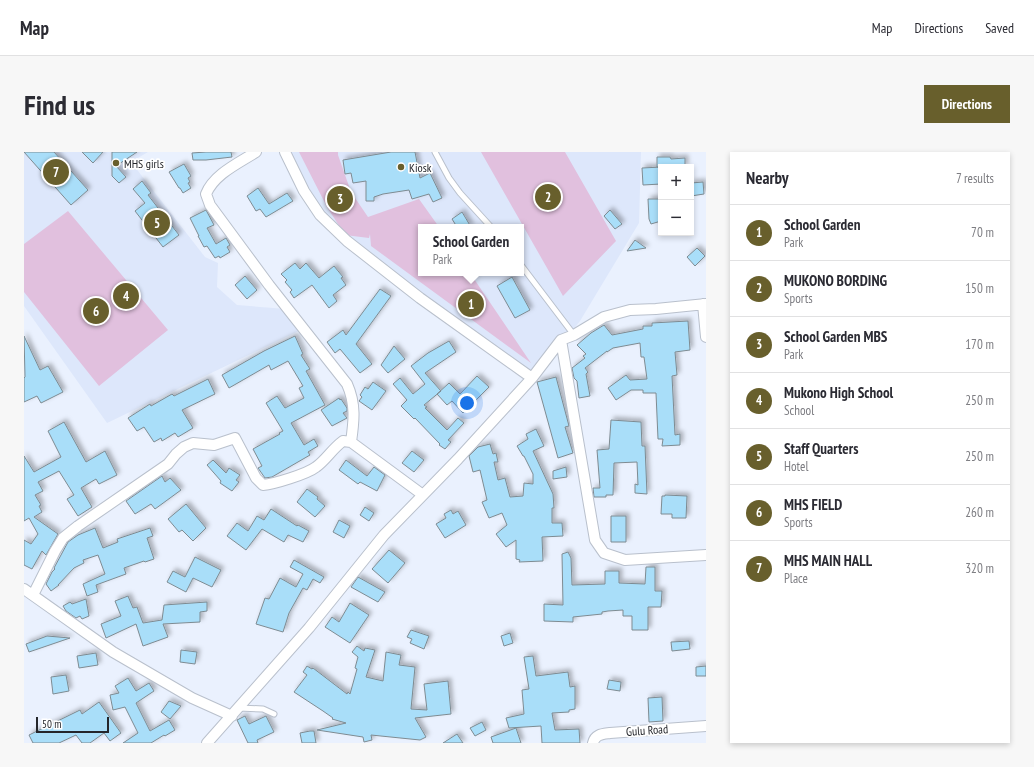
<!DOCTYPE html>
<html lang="en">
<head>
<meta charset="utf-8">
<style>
  body { margin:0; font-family:"PT Sans Narrow",sans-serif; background:#f7f7f7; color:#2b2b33 }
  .controls { position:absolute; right:12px; top:12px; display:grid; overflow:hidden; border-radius:0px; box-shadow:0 2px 6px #0003 }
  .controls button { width:36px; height:36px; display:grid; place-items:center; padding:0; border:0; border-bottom:1px solid #e1e1e2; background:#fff; color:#2b2b33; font:20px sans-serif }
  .scale { position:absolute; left:12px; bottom:10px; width:73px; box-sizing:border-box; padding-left:4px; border:2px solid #24262b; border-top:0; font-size:11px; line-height:14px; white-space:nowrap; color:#24262b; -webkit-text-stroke:3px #fff; paint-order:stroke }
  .you { position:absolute; left:443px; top:251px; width:14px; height:14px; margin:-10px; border:3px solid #fff; border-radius:50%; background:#1a73e8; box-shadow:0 0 0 6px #1a73e833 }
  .badge { display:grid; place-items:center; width:26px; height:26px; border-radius:50%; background:#685f2c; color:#fff; font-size:13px; font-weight:700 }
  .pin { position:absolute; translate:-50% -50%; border:2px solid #fff; box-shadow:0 1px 4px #0006 }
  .popup { position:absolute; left:394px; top:72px; width:106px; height:52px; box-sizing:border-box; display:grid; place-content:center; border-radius:0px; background:#fff; filter:drop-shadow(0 1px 3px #0005); font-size:13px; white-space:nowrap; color:#7c7c81 }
  .popup b { font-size:15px; color:#2b2b33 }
  .popup::after { content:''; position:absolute; left:50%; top:100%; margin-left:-8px; border:8px solid transparent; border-top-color:#fff }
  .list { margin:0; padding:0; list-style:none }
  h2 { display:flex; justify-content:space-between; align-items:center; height:52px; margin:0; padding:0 16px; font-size:17px }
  h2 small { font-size:13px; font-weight:400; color:#7c7c81 }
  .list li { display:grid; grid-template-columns:26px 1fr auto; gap:12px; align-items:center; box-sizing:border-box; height:56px; padding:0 16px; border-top:1px solid #e1e1e2 }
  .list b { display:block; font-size:15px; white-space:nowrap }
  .list p { margin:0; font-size:13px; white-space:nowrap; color:#7c7c81 }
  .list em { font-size:13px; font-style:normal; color:#7c7c81 }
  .map { position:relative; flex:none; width:682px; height:591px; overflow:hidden; border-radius:0px }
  header { display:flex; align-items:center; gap:24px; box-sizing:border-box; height:56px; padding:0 20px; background:#fff; border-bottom:1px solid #e1e1e2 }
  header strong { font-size:19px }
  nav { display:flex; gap:22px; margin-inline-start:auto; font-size:14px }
  .intro { display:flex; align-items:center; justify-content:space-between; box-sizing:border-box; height:96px; padding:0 24px }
  h1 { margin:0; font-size:28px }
  .button { padding:10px 18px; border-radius:0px; background:#685f2c; color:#fff; font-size:14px; font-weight:700 }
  main { display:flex; gap:24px; padding:0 24px }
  aside { flex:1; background:#fff; border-radius:0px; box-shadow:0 2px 6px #0003 }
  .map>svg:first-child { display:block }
</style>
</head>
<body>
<header>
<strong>Map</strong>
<nav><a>Map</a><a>Directions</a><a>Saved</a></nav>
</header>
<div class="intro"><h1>Find us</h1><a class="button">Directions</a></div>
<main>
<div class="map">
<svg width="682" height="591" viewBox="0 0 682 591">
  <defs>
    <filter id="shadow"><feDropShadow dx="3" dy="-3" stdDeviation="2" flood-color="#0004"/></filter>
  </defs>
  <rect width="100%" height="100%" fill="#eaf1fe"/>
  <path fill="#dde7fb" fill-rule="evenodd" d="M0,0H124L107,10L181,105L194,111L193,135L213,153L262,157L281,176L83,271L0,154Z
    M259,0H617L615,71L556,169L510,227L296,62ZM397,75H497V121H397Z"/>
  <path fill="#e1c0de" d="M275,0H314V3L327,40L344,65L395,47L415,75H397V121H446L507,211L347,94L346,82L345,86L321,83L303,55Z
    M457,0H541L592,89L539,144Z
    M44,59L144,178L75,234L0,140V92Z"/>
  <path fill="#a9def9" stroke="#7e8b92" filter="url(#shadow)" d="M0,0H30L64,38L47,53Z
    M58,0H79L69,11Z
    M88,0H113L92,14L102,25L95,31L88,24Z
    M182,0H207L208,5L182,8H169L168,1Z
    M367,0H391L396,26L406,21L418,46L409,50L405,42L388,47L385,38L359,42L350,45V49H342V29L329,31L327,21L321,22L319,8Z
    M633,5H646L647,7L661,6V15H633Z
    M160,12L167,24L164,26L166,30L164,31L167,36L159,41L156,36H155L145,20Z
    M637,15V32L619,33L618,16Z
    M118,29L127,41L124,43L155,83L139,95L111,59L121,51L109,37Z
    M679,30L680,42L667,44V31Z
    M234,36L245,52L263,41L269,49L242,65L236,57L232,59L223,44Z
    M624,47H637V69L627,72L625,67Z
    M182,58L190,73L183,76L192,92L202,86L206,93L203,95L206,100L196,106L195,104L191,106L183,94L180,95L174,84H175L166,66Z
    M586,58L598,72L591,77L580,64Z
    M438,60L447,75H433L428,67Z
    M611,88L622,96L603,99Z
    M673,96L681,104L671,114L663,105Z
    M271,111L276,117L282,111L295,126L310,114L319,125L317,126L322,133L309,143L313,149L305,156L288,133L270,146L266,140L268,138L261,130L263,128L257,122Z
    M221,124L233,138L223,147L211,133Z
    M488,125L506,158L491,166L473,134Z
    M356,137L367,144L332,192L348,212L336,221L316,197L311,201L303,190L319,178L322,183Z
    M664,169L666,198L651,200L653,223L648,224L651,283L656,282V293L638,294L639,287H634L632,241H619V238H607L592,248L584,236L602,223L606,228L623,227L620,205H617L616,191L589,196L583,200V199L561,216L564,220L562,222L566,244L555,246L553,229L550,226L548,216L561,206L559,204L562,202L553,193L567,181L580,173L588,183L619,177V174H628V171Z
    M0,184L16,218L24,214L39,240L17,251L13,244L0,250V226L1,225Z
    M271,184L279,202L277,203L286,217L282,219L301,253L267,271L280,293L290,287L294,294L284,300L286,303L248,325L241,326L234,316L238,314L229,297L256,282L255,281L259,279L242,251L253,244L261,256L280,246L275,236L279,234L264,209L247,218L245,213L205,236L198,223L240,199Z
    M425,189L432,200L401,221L417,239L400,253L403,255L401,256L423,278L434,266L440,271L424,288L427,290L421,297L415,293L416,292L391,266L390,267L377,254L383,248L369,232L376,226L389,242L401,232L387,214L404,201Z
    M370,194L381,207L364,221L357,213Z
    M453,224L465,235L439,261L428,249L423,253L413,242L425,231L436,242Z
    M532,225L545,274L541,275L549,301L534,306L513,230Z
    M184,227L191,242L158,258L169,276L154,285L151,281L138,289L137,286L130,290L120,275L113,279L104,266L126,252L127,254L148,242L150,244Z
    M349,230L362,239L348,258L335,249L338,245L336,243L341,235L344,237Z
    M315,246L316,248L317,247L323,256V259L319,261L323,266L308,274L297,258Z
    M587,268L617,270L618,294H621L623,342L611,341V332L614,333L613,310L590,311L589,343H582V345H570L569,336H576L573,298L585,297Z
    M40,270L62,310L81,299L93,323L75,332L72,327L57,336L68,355L54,364L43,347L50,343L35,319L14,330L19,339L11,343L17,353L15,354L18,360L10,365L34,382L22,403L18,399L8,417L0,413V388L7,392L14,382L5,366L0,369V304L10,320L37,305L24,279Z
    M512,277L520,294L509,299L529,342L530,356H528V371H538L539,384L518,385L519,409L495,410L496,408L492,407V388L482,395L472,382L483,373L478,361L465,366L458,350L463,348L456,318L449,320L445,304L454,295L466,292L469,302L472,301L474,310H470L474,328L481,326L486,345L499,344L500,331L509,332V322L500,304H499L493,294L504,287L502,282Z
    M388,299L400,308L390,320L378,311Z
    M189,308L202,321L205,316L216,323L212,328L215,330L208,339L196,331L197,329L183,313Z
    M322,308L343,324L350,315L361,323L353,339L336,330L334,332L315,318Z
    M542,315L543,325L529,327V319Z
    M138,324L141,330L146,326L157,338L131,357L127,352L111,362L102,349Z
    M283,337L294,345L293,347L301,354L291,365L273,350Z
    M641,343L663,344L662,366H648V362H637L638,344H641Z
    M162,352L182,376L169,389L158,378L155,380L144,367Z
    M341,355L350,361L345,369L336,363Z
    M247,357L273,374L274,373L285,379L279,390L264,383L260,390L238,377L222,398L203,384L213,371L224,379L233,364L240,368Z
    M427,358L429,362L434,359L442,373L421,386L412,372L422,366L420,362Z
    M587,364H602V390H587Z
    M315,368L326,374L320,386L309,380Z
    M71,376L79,396L94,390L93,387L126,376L129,384L123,386L130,407L121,410L120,409L100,416L102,422L72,433L74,440L63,444L59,432L81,422L74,403L59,408L60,411L50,416L34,433H35L27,439L22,432L28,420L31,417L30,416L44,390L54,383Z
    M365,398L381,411L364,431L348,417Z
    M544,400L547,406L548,433L581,432V419H595V431L621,432L622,415H631V439H638L637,455H624V478H608V464H599V458L584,459L578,460V462L549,465V470L520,469V452L539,453L538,402Z
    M171,405L197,418L188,435L169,426L162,440L143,430L149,419L161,425Z
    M270,408L300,425L296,431L289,427L283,438L279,436L265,461L259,480L232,472L241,446L245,447L256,426L272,435L279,422L266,415Z
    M334,425L361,440L354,450L327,435Z
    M104,444L109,456L113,455L119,471L138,468L140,453L183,450V459L176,460V470L139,472L144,485L119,494L112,472L82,486L77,472L97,464L91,449Z
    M62,447L65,464L58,467L56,464L52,466L42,459L39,454L46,450L48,452Z
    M326,451L345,463L326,491L301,475L308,465L315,470Z
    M387,478L405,484L400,497L386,491L388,487L383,485Z
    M486,481L489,491L480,494L477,484Z
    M23,484L46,486L5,500L2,492Z
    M665,489L666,497L648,499L647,490Z
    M333,494L340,499L341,496L351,498L342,525L359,529L362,500L377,503L375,513L391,515L387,557L403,558L400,532L424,529L427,562L391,566L402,585L396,588L347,583L348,588L340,590L339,585L293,578L322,571L308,567L309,566L299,559L270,540L283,523L279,520L283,514L288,517L289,516L323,542L324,540L326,542L333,517L331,516L334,505L328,500Z
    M157,498L173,500L171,512L156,510Z
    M72,501L74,513L55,516L53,504Z
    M509,504L512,524L544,520L546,535L551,534V557L545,558V560L528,561L531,578L555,577L556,591H518L517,574L485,576L482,566L500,562L498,538L505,537L500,505Z
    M682,514V524H672V515Z
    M42,523L45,539L29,542L27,525Z
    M104,526L112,539L125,531L130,539L112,551L126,579L145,568L151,578L141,584L140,583L127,591H99L114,581L101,555L89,558L86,543L95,541L91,534Z
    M585,528L597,530L596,539L583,537Z
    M638,545L639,569L625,570L624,546Z
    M145,549L157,554L146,567L137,560Z
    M75,550L97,581L86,589L80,581L66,591H58L52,583L35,591H9L5,583L56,558L58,562Z
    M221,564L225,572L242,564L250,580L233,588L234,591H224L213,568Z
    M458,570L462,578L451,584L446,576Z
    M492,576L497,591H469L467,585Z
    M286,579H290L292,591H278L276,581Z
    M433,582L439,591H419Z"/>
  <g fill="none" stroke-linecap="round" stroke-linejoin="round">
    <g stroke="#b9c0cc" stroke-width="7">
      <path id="lane" d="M411,0L425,26L436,41L467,75
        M497,113L550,183
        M215,556L239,557L250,562"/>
    </g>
    <g stroke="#b9c0cc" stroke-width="12">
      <path id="street" d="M232,0C215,11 190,22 182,42L186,53L245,133L323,232C332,252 330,269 327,290
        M261,0L280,39L296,63L323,89L396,146L508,226
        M679,152L682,185
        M537,188L571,388L580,401L601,408L682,403
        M0,437L89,500L168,546L208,564
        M9,443L31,399L39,386L54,374L144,312L152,302L160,295L169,291L190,293L211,286L232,326L239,333C250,332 283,322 292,315C302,308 308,297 319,289L327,290L399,343
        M183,591L285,476L360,383L434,307L508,226L537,188L550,183L580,165L606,158L632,157L682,152
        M569,591C571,582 579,582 586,581L682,574"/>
    </g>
    <use href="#lane" stroke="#fff" stroke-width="5"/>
    <use href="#street" stroke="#fff" stroke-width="10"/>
  </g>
  <g fill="#685f2c" stroke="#fff" stroke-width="1.5">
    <circle cx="92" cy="11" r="4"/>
    <circle cx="377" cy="15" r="4"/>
  </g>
  <g text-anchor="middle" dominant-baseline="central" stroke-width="3.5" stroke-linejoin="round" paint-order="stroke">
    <g font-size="12" fill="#24262b" stroke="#fff" text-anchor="start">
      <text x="100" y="11">MHS girls</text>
      <text x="385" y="15">Kiosk</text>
    </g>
    <g font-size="12" fill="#24262b" stroke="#fff">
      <text transform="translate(623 578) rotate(-4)">Gulu Road</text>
    </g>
  </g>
</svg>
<div class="controls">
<button>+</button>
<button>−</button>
</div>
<div class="scale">50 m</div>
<div class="you"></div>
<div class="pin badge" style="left:447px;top:152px">1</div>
<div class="popup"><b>School Garden</b>Park</div>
<div class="pin badge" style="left:524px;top:45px">2</div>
<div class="pin badge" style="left:316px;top:47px">3</div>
<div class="pin badge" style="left:102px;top:144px">4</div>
<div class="pin badge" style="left:133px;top:71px">5</div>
<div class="pin badge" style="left:72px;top:159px">6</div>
<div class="pin badge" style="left:32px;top:20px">7</div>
</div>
<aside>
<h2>Nearby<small>7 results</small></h2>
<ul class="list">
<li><span class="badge">1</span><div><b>School Garden</b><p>Park</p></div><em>70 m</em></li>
<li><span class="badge">2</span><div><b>MUKONO BORDING</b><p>Sports</p></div><em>150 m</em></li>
<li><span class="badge">3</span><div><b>School Garden MBS</b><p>Park</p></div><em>170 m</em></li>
<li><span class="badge">4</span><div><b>Mukono High School</b><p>School</p></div><em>250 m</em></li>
<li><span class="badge">5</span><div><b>Staff Quarters</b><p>Hotel</p></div><em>250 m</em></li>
<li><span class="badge">6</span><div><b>MHS FIELD</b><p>Sports</p></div><em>260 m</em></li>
<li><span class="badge">7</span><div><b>MHS MAIN HALL</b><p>Place</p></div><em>320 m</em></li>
</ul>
</aside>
</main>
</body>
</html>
